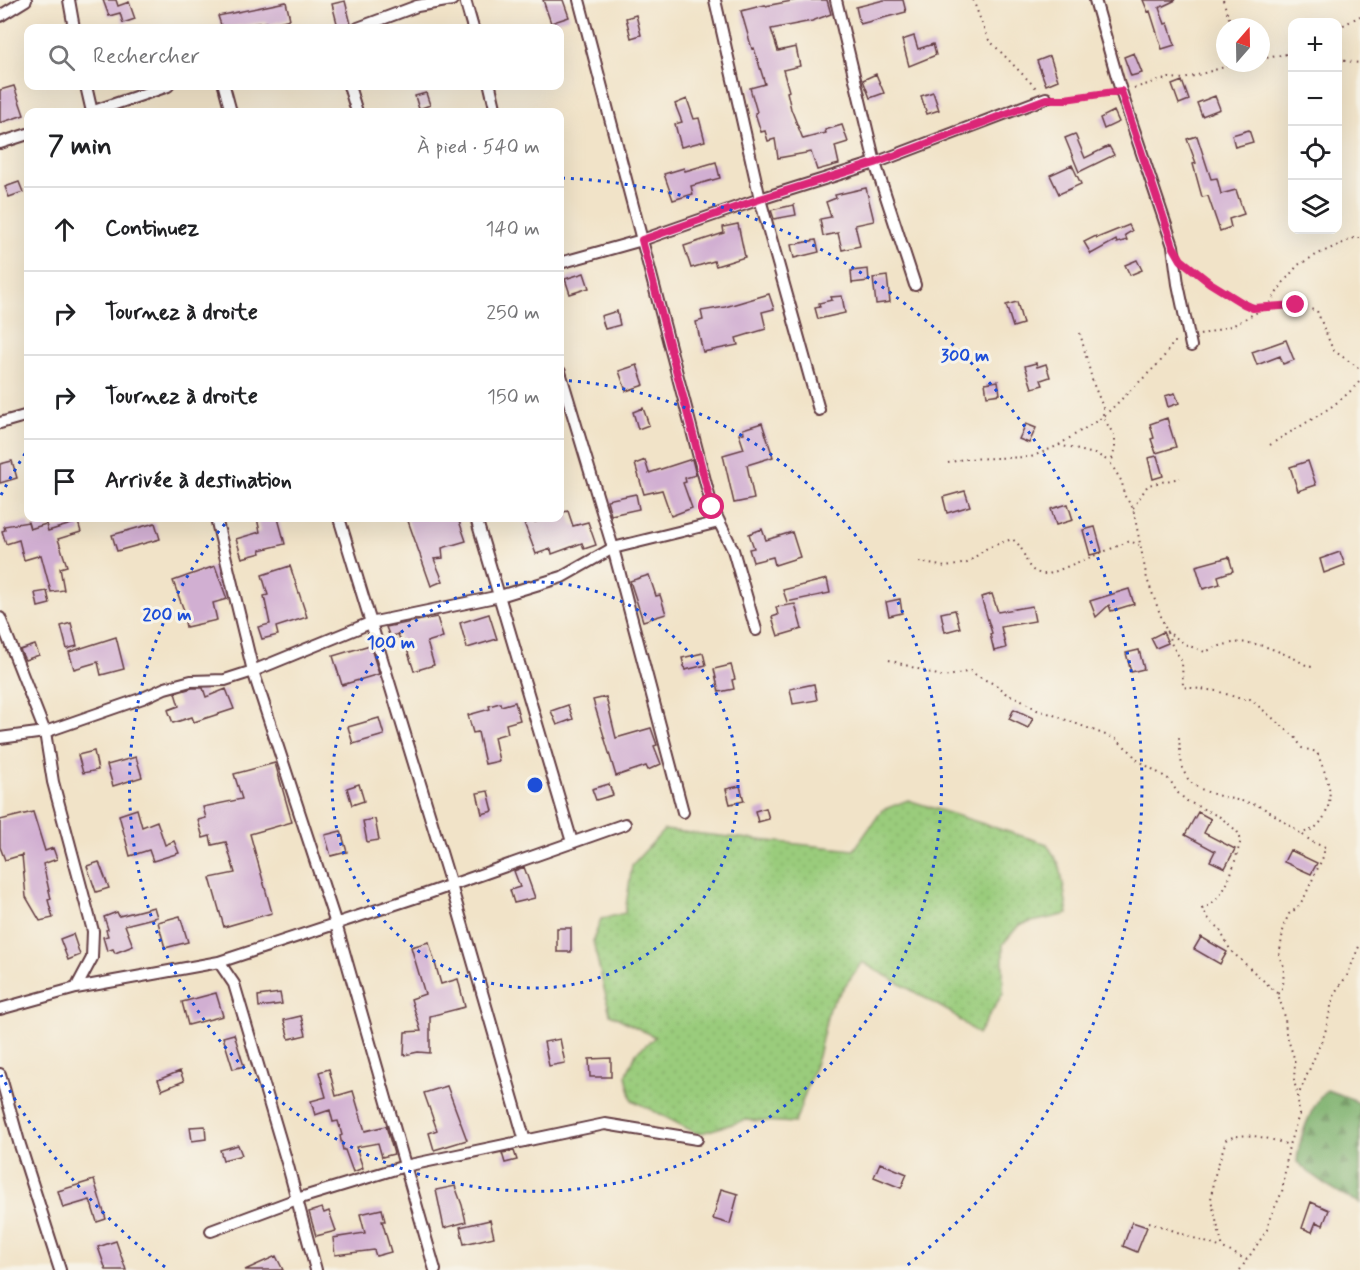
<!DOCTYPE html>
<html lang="fr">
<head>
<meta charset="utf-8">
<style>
  body { margin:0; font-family:Mynerve,sans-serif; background:#f2f2f2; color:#202124 }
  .controls { position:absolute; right:18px; top:18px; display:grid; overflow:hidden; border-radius:12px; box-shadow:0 6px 24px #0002 }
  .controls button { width:54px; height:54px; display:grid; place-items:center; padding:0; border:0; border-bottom:2px solid #e0e0e0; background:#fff; color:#202124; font:30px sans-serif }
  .compass { position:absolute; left:1216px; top:18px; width:54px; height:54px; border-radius:50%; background:#fff; box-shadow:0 6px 24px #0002; rotate:20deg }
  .stop { position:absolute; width:18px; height:18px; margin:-14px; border:4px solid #db2777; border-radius:50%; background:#fff }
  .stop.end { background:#db2777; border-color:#fff; box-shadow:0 2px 6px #0008 }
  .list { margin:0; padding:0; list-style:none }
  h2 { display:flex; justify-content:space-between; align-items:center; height:78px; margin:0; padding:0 24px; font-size:26px }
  h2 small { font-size:20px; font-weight:400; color:#757577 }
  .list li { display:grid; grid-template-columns:39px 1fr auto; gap:18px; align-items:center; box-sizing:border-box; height:84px; padding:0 24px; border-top:2px solid #e0e0e0 }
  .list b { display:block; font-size:22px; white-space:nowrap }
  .list em { font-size:20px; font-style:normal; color:#757577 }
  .icon { flex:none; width:33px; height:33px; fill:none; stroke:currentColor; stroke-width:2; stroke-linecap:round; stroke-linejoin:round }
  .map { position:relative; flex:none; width:1360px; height:1270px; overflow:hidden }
  .search { position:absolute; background:#fff; box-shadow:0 6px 24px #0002; left:24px; top:24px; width:540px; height:66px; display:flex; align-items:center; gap:15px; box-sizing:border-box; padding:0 21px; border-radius:12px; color:#757577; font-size:22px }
  .panel { position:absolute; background:#fff; box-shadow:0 6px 24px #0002; left:24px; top:108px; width:540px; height:414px; border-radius:12px }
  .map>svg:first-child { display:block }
</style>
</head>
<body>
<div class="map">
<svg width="1360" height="1270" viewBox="0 0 1360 1270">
  <defs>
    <pattern id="grass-dots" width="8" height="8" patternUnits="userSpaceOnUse" patternTransform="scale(1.5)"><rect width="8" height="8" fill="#9acc7c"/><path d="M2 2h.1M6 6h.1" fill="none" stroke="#86af6b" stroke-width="1.8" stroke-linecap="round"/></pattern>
    <pattern id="forest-firs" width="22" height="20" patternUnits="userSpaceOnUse" patternTransform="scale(1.5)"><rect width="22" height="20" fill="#7bb06c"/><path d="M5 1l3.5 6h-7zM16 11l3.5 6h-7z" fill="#678f59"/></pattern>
  </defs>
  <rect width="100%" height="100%" fill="#f7f3e8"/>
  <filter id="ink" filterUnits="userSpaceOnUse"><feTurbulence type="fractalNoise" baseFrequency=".0167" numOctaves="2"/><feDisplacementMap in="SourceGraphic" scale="12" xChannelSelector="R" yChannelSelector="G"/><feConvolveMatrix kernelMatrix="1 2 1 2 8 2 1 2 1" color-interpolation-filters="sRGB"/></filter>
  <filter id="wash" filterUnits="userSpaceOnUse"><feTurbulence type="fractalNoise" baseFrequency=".008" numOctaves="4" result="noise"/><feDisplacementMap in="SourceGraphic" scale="24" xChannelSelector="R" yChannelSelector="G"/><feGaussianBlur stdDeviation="1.35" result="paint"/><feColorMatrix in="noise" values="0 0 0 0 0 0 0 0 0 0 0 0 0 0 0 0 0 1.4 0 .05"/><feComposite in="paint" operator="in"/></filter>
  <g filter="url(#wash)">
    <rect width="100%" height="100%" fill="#f1e3c8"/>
    <path fill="url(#grass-dots)" stroke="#727654" stroke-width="1.5" d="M908,800L1047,844L1060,866L1068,914L1019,925L1003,944V993L978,1034L948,1011L862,962L829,1008L818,1056L795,1123L746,1120L698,1134L632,1100L626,1076L636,1053L655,1037L610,1014L593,941L601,919L625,913L632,865L664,830L854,850L882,810Z"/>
    <path fill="url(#forest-firs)" stroke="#62684c" stroke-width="1.5" d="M1327,1090L1352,1099L1360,1104V1203C1337,1193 1315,1179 1297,1162C1298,1141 1311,1104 1327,1090Z"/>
    <g id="blocks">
      <path fill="#d1afd2" d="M103,0H116L118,6L129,2L135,19L123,23L120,13L109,16Z
        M543,0H563L569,17L551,23Z
        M797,0H827L831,14L812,21L771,29L778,51L796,47L800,66L783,70L789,91L787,92L791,109L803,139L826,133L825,130L842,125L848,142L835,146L839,164L817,170L811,152L778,158L775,139L768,141L765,131L761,132L755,113L757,112L750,88L765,84L754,48L752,49L741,11L765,5V6Z
        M884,0H903L906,12L860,24L856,7Z
        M1143,0H1176L1159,8L1165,24L1168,23L1175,45L1162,49L1150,11L1148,12Z
        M345,1L351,24L338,27L332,4Z
        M286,2L290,19L267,25L266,22L222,28L218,16Z
        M636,15L641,35L631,38L626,18Z
        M914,36L918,49L933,44L936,55L909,66L902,40Z
        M1134,53L1142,73L1131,76L1124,57Z
        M1050,56L1058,80L1046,85L1037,61Z
        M876,74L884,93L870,98L863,80Z
        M1182,81L1189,100L1179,104L1172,85Z
        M14,86L24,115L0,123V90Z
        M933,92L939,110L927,114L921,96Z
        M426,93L430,105L419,109L415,96Z
        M1215,96L1220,109L1202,116L1197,103Z
        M687,99L694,119L699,118L705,141L681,147L675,124L682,122L675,104Z
        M1114,111L1119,122L1104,129L1100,118Z
        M1249,130L1253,142L1235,147L1232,135Z
        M1075,134L1085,158L1109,146L1114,155L1079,172L1065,138Z
        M1197,136L1211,179L1217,178L1221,194L1236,190L1244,214L1229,219L1231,227L1220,231L1208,196L1202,197L1193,164L1196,163L1187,139Z
        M716,162L720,178L691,186L693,194L673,200L664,174L684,168L685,171Z
        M1072,165L1081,184L1059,194L1050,175Z
        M19,182L23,192L9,197L5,187Z
        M866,188L874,221L855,225L860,246L842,250L838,233L823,236L820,219L831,217L826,202L836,198L835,195Z
        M794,205L796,215L774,219L771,210Z
        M738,224L745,257L716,266L714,261L691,268L684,246L724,233L723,227Z
        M1129,225L1132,231L1125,235L1127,240L1117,243L1116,240L1091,254L1084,242L1096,236L1097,238Z
        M816,240L819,252L794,258L791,245Z
        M1137,260L1142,270L1130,275L1125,265Z
        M868,269L869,281L852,283L851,271Z
        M584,273L589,288L570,294L565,279Z
        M887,276L890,302L876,304L873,278Z
        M769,294L774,309L762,312L766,329L736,338L738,345L703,352L696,322L703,320L701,311L725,307Z
        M842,296L845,313L818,319L815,308L820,307L819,303L832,300L831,297Z
        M1017,302L1023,324L1013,327L1006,305Z
        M617,311L620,325L605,329L601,316Z
        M1286,340L1294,360L1283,364L1280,356L1257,365L1252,352Z
        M1036,363L1037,367L1046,364L1050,377L1041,380L1043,385L1032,388L1025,366Z
        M637,365L644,385L626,391L619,371Z
        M998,381L1000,394L987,396L985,383Z
        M1175,393L1179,403L1168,407L1165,396Z
        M643,408L649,425L638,429L633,412Z
        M1167,418L1176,447L1156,453L1151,439L1154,438L1150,424Z
        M762,423L773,457L747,465L754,499L734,503L723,455L744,449L739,434L744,433L743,429Z
        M1026,424L1036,428L1029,443L1019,439Z
        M1157,456L1163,476L1153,479L1148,458Z
        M692,459L696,475L685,478L686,482L683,483L692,508L671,516L662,490L644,494L635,464L645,460L649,473Z
        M12,461L17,478L0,483V464Z
        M1308,461L1316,485L1298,491L1290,467Z
        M965,491L970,506L947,513L943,497Z
        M636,494L639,509L611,515L607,500Z
        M1068,504L1073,520L1056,525L1051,509Z
        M568,511L573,526L588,522L596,545L584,549L582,543L552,554L551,549L536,554L524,523L534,519L535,522L548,518H560V513Z
        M257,518H278L285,544L260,550L261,553L242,558L236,539L260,532Z
        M407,518H458L466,541L442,548L443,558L434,559L443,581L431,586Z
        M28,522L30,529L46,524L48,531L78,522L81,532L58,539L67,566L60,568L64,590L51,592L41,555L24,560L19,540L6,544L2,531L5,530L4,526Z
        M155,523L160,539L117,551L112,535Z
        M1095,527L1102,552L1090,555L1083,530Z
        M762,529L766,540L792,532L800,557L775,565L773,557L753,562L749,549L754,548L749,534Z
        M1340,552L1345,565L1324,573L1320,559Z
        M1229,557L1233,571L1218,576L1220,584L1203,589L1196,566Z
        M215,566L227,599L213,603L217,620L186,627L184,617L186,616L173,581Z
        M290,566L307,617L276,627L278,635L262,639L258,627L270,624L264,596L268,595L262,575Z
        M649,575L656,596L660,595L666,614L643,621L630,581Z
        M827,579L830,593L787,602L783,590Z
        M1129,589L1134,604L1111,611L1109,605L1096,617L1090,601Z
        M47,591L50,604L38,607L35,593Z
        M992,594L998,612L1032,606L1035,621L1001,627L1006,648L994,651L990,634L992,633L981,597Z
        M900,599L902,613L889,616L886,602Z
        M795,604L802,629L778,636L772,617L778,615L776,607Z
        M955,610L960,628L945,632L941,613Z
        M489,614L497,639L467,648L460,623Z
        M437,617L443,637L427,642L434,665L414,671L405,643L402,645L398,634L390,637L386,627Z
        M71,623L77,646L67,649L61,626Z
        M1163,632L1168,643L1156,648L1151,638Z
        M116,637L124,669L101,675L98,662L74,669L69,652Z
        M35,645L39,655L25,660L20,650Z
        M370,645L379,674L342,685L333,656Z
        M1139,650L1144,669L1131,672L1126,653Z
        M703,653L706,665L685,670L682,658Z
        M731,665L735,679L732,680L734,689L719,692L714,669Z
        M814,684L817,700L793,704L790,689Z
        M192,688H203L206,697L226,689L234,709L194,722L192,717L173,723L168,710L179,706L175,693Z
        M606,697L616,738L651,728L657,745L654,746L661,764L648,770L646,766L616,776L593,700Z
        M515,702L520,720L506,724L508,733L494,737L499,761L485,764L478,732L473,733L468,715L490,709L489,706L500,703L501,706Z
        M568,705L573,719L557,725L551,711Z
        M1014,709L1033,718L1028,728L1009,719Z
        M379,718L384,735L353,744L348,727Z
        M94,751L98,770L83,773L78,755Z
        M136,757L142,777L113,786L107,765Z
        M275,763L292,822L250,834L272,913L224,927L210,878L235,873L226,842L212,845L210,836L203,838L198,820L206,818L203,807L242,799L234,774Z
        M359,784L364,801L352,805L347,788Z
        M609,784L613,795L596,800L592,789Z
        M740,786L744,801L730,804L726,789Z
        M488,791L493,811L482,814L477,793Z
        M766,808L769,819L758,822L755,811Z
        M137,809L142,827L157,821L165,845L174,841L179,853L153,861L149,850L130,856L119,815Z
        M33,812L45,851L53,848L57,859L43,864L51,899L48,900L53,918L40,921L26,897L22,855L5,860L0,847V820Z
        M1198,812L1211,819L1204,833L1235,849L1225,868L1210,861L1215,851L1185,835Z
        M375,819L379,840L367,842L363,821Z
        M341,831L347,852L331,856L325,835Z
        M1290,850L1317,863L1311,874L1284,862Z
        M99,862L109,888L96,892L87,866Z
        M524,867L535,898L514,903L510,890L520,887L514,871Z
        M154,907L157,917L125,925L133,946L115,953L113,949L107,951L103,937L108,936L106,930L108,929L104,917L117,912L119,916Z
        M180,916L188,942L165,948L158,922Z
        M557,928H571V952H557Z
        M73,934L80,955L68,960L60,939Z
        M1201,937L1227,952L1220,964L1194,949Z
        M429,942L441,984L458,979L465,1007L430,1016V1053L418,1052L404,1055L405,1032L421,1031L411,999L425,994L411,947Z
        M216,993L223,1016L188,1025L182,1002Z
        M280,993L282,1004L259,1007L258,996Z
        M301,1016L306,1035L289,1039L284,1020Z
        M234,1034L244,1066L233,1069L223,1037Z
        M560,1039L565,1063L549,1066L544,1042Z
        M611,1058V1077H590L589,1059Z
        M329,1069L336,1096L353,1091L365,1131L386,1126L394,1154L382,1157L378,1143L356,1147L363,1168L353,1172L345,1150H343L340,1136L342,1135L338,1121L333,1122L330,1110L315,1115L311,1101L326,1097L319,1072Z
        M180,1071L184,1081L162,1090L158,1080Z
        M447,1086L467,1140L434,1150L429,1133L437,1130L424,1093Z
        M205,1126L206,1139L192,1141L190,1127Z
        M238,1145L242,1155L223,1160L220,1150Z
        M514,1151L517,1160L505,1163L502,1153Z
        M880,1163L907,1174L901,1188L874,1177Z
        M94,1180L106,1219L97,1222L90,1200L63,1208L58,1191Z
        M455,1186L462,1205L466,1222L444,1228L436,1190Z
        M721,1189L738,1194L730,1224L713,1219Z
        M1311,1202L1329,1210L1323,1225L1316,1222L1312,1232L1302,1228Z
        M322,1208L324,1213L329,1211L336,1231L316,1236L309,1212Z
        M382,1209L385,1221H382L391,1252L376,1256L374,1250L335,1255L333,1238L365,1233L360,1214Z
        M490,1220L494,1237L464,1244L460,1227Z
        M1132,1222L1147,1227L1137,1252L1123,1246Z
        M116,1241L126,1270H106L98,1247Z
        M276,1256L283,1270H245Z"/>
    </g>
  </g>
  <g filter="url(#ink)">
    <use href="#blocks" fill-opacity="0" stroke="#633c43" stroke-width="1.5"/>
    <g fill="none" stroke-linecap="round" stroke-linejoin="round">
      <g stroke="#633c43" stroke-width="14">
        <path id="minor" d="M69,0L74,28
          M465,0L473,28
          M579,0L712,507L733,550L756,630
          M715,0L760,199L819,410
          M836,0L875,163L915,285
          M1095,0L1121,91L1173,246L1178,284L1191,346
          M0,16L26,0
          M358,28L417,6L452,0
          M86,86L92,112
          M224,86L231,112
          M349,86L357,112
          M490,86L496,112
          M91,112L168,86
          M0,143L28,134
          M560,263L642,240L760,199L875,163L1046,98
          M560,372L613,548L683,812
          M0,423L28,415
          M216,518L253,671L336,924L435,1270
          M339,518L451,885L525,1141
          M476,518L572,842
          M0,618L45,732L53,782L93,931L92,958L76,988
          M0,738L45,732L143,698L165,688L191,681L225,680L253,671L370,623L500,596L562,577L613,548L719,522
          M219,962L234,984L288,1166L316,1270
          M0,1009L76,988L219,962L426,894L625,824
          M0,1074L19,1142L60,1270
          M211,1231L297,1199L405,1166L605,1124L697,1139"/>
      </g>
      <path stroke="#633c43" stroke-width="2" stroke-dasharray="1.5 4.5" stroke-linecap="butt" d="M973,0L988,39L1037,89
        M1223,0L1232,27
        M1338,28L1360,16
        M1261,59L1292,53
        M1338,60L1360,63
        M1134,88L1169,78L1184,79L1238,63
        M1057,99L1110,92
        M1187,264C1207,281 1237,309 1264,306
        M1270,306L1296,305L1317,311L1333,350L1360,369
        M1080,333L1093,383L1103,407V417L1115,437V448L1111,464L1122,482L1124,495L1133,508L1147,579L1171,643L1182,662L1183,687L1217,691L1241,699H1250L1295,737L1302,748L1317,752C1325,775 1336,791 1325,815C1319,827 1312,831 1300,833C1286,824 1272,811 1256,805C1237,798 1195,796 1185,774C1180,762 1180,749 1179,737
        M1200,335L1234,325L1268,306L1283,283L1298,265L1318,254L1354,238H1360
        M1059,445L1098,455L1110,462
        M1270,445C1301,424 1335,410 1360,381
        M948,463L963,459L1031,457L1057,446L1103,417L1160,362L1174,342H1177
        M1133,508L1148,485L1180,478
        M919,562L946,567L967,563L987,548L1012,539C1031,551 1020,575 1049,574L1130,541L1139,545
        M1166,631L1187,645L1205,652C1238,636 1258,642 1291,657C1299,660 1303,665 1312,667
        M889,660L944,677L971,671C981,681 998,682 1005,693L1020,699L1037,710L1051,714L1116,739L1131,752L1136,759L1170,780L1177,792L1187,801L1220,817L1237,831L1241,840C1233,865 1229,898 1202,909L1211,922L1218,927L1231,951L1278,994L1285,1017L1286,1033L1295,1061L1294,1081L1298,1096
        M1278,994L1283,987L1284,966L1279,957L1284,925L1289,914L1297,908L1304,898L1323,857L1325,847L1314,843L1300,833
        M1149,1222L1222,1248
        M1247,1260L1223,1248L1211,1200L1213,1181L1226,1140C1243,1130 1271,1139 1289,1145
        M1240,1270L1267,1230L1270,1218L1282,1192L1289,1145L1299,1115L1298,1096L1325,1033L1332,1002L1337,989L1347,976L1360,944"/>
      <use href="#minor" stroke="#fff" stroke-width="10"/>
    </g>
  </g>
  <g fill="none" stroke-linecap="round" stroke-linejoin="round" filter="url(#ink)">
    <path stroke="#db2777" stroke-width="8" d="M712,507L642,240L760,199L875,163L1046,99H1065L1121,91L1173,246L1181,260L1210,283L1244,304L1253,308L1296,305"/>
  </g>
  <g fill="none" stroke="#1d4ed8" stroke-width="3" stroke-dasharray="3 6">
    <circle cx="535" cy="785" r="203"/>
    <path d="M560 380A406 406 0 1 1 229 519"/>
    <path d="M165 1267A608 608 0 0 1 1 1075M1 495A608 608 0 0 1 28 449M562 178A608 608 0 0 1 905 1267"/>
  </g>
  <circle cx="535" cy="785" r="9" fill="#1d4ed8" stroke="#f7f3e8" stroke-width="3"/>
  <g font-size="18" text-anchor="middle" font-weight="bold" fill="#1d4ed8" stroke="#f7f3e8" stroke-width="6" stroke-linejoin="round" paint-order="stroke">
    <text x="965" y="361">300 m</text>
    <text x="167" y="620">200 m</text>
    <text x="391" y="648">100 m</text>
  </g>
</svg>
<div class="controls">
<button>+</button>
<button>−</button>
<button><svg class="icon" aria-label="locate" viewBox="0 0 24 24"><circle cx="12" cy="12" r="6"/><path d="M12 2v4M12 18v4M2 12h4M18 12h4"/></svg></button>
<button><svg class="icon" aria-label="layers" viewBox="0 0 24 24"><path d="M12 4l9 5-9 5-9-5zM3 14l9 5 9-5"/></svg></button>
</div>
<svg class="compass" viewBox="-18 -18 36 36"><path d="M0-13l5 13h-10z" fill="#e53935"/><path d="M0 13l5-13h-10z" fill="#757577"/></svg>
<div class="stop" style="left:712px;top:507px"></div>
<div class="stop end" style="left:1296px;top:305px"></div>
<div class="search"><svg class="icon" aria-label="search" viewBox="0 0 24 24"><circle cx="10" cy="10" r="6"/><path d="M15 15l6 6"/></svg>Rechercher</div>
<section class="panel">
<h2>7 min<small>À pied · 540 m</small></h2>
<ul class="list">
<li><svg class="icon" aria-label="ahead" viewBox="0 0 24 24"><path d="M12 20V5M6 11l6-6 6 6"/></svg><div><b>Continuez</b></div><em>140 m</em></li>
<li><svg class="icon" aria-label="right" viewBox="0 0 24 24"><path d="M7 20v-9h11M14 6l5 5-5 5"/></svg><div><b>Tournez à droite</b></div><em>250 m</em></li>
<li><svg class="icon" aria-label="right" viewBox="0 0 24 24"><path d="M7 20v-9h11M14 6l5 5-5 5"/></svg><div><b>Tournez à droite</b></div><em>150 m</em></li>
<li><svg class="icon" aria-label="arrive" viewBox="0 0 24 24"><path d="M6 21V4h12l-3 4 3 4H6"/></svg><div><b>Arrivée à destination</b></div></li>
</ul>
</section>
</div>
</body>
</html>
